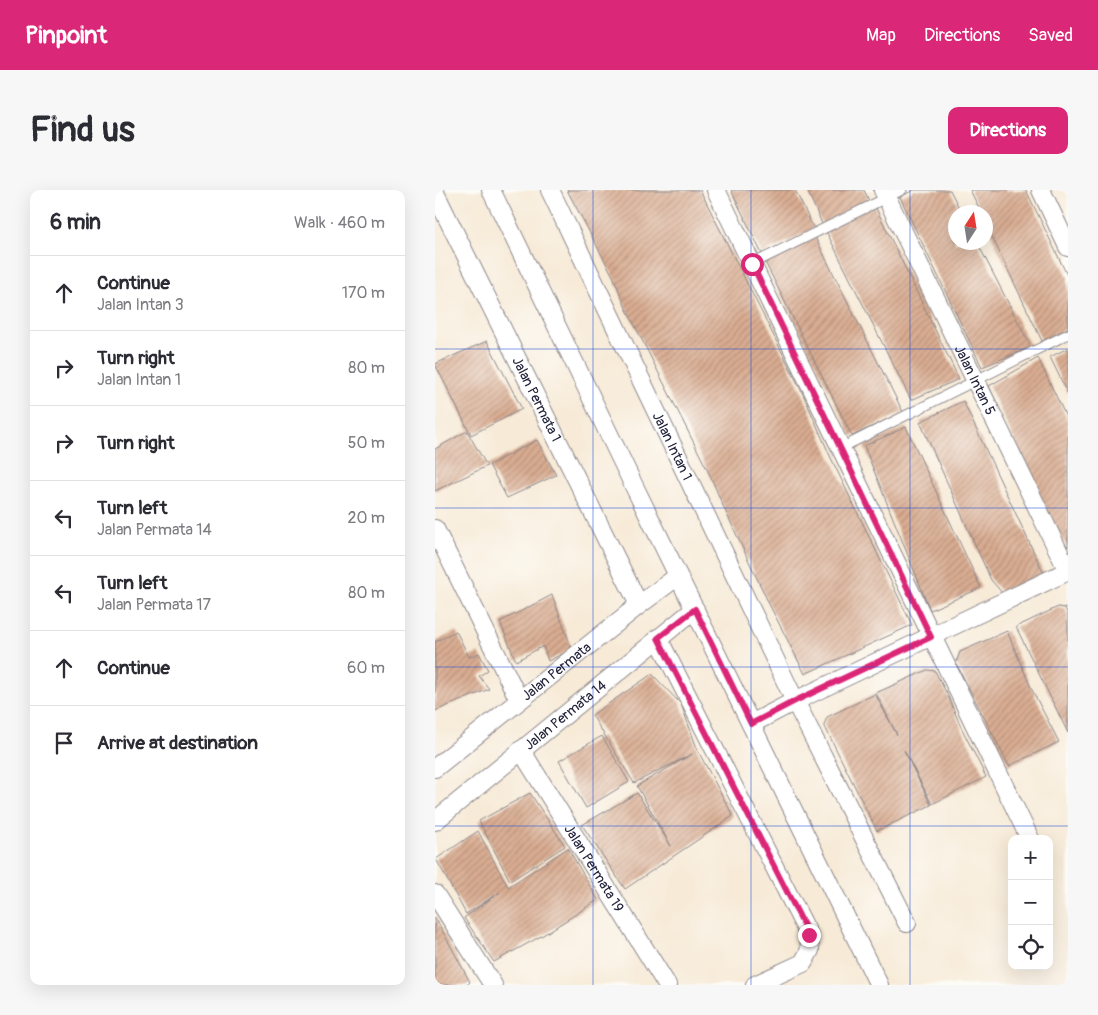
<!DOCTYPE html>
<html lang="en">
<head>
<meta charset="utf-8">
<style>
  body { margin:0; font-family:Pangolin,sans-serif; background:#f7f7f7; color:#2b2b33 }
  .controls { position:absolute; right:15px; bottom:15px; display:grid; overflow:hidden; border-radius:10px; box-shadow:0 5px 20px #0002 }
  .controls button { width:45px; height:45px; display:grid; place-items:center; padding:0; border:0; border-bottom:1px solid #e1e1e2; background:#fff; color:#2b2b33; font:25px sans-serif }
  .compass { position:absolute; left:513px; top:15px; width:45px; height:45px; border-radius:50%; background:#fff; box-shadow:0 5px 20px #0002; rotate:12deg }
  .stop { position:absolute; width:15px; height:15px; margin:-11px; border:4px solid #db2777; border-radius:50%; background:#fff }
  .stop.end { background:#db2777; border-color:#fff; box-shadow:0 1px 5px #0008 }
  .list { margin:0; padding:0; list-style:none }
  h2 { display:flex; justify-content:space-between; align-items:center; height:65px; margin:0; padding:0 20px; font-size:21px }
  h2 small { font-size:16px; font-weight:400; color:#7c7c81 }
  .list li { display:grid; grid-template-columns:32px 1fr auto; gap:15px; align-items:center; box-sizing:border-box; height:75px; padding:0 20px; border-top:1px solid #e1e1e2 }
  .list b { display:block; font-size:19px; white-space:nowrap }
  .list p { margin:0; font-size:16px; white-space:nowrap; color:#7c7c81 }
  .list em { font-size:16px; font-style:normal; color:#7c7c81 }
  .icon { flex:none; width:28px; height:28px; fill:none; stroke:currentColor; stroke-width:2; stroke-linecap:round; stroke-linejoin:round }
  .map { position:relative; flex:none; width:633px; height:795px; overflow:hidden; border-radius:10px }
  header { display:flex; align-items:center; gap:30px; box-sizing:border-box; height:70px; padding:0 25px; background:#db2777; color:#fff }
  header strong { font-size:24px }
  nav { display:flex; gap:28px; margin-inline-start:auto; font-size:18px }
  .intro { display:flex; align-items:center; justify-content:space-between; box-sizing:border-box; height:120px; padding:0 30px }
  h1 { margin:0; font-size:35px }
  .button { padding:12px 22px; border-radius:10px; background:#db2777; color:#fff; font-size:18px; font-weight:700 }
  main { display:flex; gap:30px; padding:0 30px }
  aside { flex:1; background:#fff; border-radius:10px; box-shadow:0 5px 20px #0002 }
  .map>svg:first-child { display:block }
</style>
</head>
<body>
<header>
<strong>Pinpoint</strong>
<nav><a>Map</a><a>Directions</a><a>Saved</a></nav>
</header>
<div class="intro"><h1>Find us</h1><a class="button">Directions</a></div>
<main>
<aside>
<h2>6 min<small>Walk · 460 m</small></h2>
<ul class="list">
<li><svg class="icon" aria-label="ahead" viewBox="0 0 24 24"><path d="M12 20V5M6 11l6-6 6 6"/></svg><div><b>Continue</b><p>Jalan Intan 3</p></div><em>170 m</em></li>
<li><svg class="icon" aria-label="right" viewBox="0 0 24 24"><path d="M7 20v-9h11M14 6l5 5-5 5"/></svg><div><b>Turn right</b><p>Jalan Intan 1</p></div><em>80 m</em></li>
<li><svg class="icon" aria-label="right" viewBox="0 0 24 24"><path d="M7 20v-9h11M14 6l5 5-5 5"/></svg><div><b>Turn right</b></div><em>50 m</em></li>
<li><svg class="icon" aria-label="left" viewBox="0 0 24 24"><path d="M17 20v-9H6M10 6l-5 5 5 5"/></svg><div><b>Turn left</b><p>Jalan Permata 14</p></div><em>20 m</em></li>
<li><svg class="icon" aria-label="left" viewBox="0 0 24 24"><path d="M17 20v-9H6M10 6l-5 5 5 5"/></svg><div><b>Turn left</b><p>Jalan Permata 17</p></div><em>80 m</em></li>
<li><svg class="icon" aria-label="ahead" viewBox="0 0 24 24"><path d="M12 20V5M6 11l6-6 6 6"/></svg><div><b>Continue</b></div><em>60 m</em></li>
<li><svg class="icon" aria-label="arrive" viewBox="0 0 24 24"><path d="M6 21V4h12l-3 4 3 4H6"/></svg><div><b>Arrive at destination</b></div></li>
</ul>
</aside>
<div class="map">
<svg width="633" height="795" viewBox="0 0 633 795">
  <defs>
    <pattern id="building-hatch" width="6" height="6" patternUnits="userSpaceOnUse" patternTransform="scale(1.25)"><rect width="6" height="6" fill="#daad92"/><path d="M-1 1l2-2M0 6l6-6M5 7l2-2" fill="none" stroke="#b08c78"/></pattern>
  </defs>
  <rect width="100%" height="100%" fill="#fdfcf7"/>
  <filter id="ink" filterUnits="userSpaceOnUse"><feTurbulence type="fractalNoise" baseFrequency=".02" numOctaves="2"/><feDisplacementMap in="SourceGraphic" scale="10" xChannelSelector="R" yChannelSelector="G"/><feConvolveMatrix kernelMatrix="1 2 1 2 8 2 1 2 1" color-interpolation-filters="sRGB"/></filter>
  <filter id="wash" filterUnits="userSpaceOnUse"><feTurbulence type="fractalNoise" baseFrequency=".0096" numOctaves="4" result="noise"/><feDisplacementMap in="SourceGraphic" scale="20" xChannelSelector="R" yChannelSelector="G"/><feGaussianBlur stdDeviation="1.12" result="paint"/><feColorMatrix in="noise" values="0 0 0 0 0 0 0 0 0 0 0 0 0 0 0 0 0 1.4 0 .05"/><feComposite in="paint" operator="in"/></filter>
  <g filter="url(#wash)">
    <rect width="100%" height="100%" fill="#f7ead7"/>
    <g id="blocks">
      <path fill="url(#building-hatch)" d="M132,0H265L367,202L396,268L477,435L370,484L335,416L289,318L274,283L191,118L178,86Z
        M296,0H360L379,39L327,64Z
        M372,0H429L435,13L388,36Z
        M479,0H515L526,22H520V52H542L596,157L547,177L465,7Z
        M535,0H591L633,87V138L607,151L550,32V22H546Z
        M439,14L524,189L476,210L390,39Z
        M380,47L468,222L417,246L330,72Z
        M52,151L87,219L36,245L0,174Z
        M633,158V204L615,167Z
        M603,168L633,231V357L624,346L554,196Z
        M528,211L610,386L569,405L556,390L485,232Z
        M471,237L546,398L495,420L429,256Z
        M32,241L52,276L0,301V259Z
        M102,250L121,285L72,308L54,275Z
        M117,405L137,459L113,471L108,456L81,471L65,432Z
        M623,417L630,418L633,425V543L581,437Z
        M21,441L34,467L44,463L53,480L44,486L54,499L0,521V452Z
        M572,441L597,500L624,552L574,576L521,473L525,462Z
        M492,480L500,481L513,506L526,537L551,587L497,614L469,560L496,615L442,641L389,535L392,527L440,504L462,545L441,503Z
        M217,484L246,514L263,561L298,626L190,699L147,635L202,603L236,656L202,596L257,564L199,593L157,525Z
        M167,546L194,592L151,618L124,571Z
        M95,603L130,656L75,691L44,631Z
        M43,641L73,697L133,658L163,710L108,745L59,772L29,728L65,702L31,724L1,669Z
        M0,727L35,792L32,795H0Z"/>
    </g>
  </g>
  <g filter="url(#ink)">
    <use href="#blocks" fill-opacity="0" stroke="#8c8689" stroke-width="1"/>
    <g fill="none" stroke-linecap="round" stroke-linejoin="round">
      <g stroke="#8c8689" stroke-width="11">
        <path id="lane" d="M317,74L467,0
          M406,258L633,144"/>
      </g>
      <g stroke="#8c8689" stroke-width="20">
        <g id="street">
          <path d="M56,0L200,298L444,795"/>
          <path id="s1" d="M115,0L360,511L472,733"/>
          <path d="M281,0L595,649"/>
          <path id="s2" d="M448,0L633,381"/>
          <path d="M606,0L633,57"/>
          <path id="s3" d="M0,3L204,415"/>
          <path d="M0,339L84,510"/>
          <path d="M223,448L374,745L375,760L368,773L320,795"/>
          <path d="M316,534L360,511L633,381"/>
          <path id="s4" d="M86,560L232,795"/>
          <path id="s5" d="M0,578L204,415L243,386"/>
          <path id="s6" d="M0,631L260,419"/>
          <path d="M0,704L58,795"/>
        </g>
      </g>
      <use href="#lane" stroke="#fff" stroke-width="9"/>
      <use href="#street" stroke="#fff" stroke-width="18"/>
    </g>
  </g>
  <g fill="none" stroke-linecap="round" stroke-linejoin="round" filter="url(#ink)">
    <path stroke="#db2777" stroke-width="6" d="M317,74L496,447L360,511L316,534L260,419L223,448L374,745"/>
  </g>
  <path fill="none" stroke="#1d4ed8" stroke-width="1" stroke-opacity="0.55" d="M158,0V795M316,0V795M475,0V795M0,159H633M0,318H633M0,477H633M0,636H633"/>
  <g text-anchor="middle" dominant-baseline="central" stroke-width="4" stroke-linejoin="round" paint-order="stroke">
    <g font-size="14" fill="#22223b" stroke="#fdfcf7">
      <text stroke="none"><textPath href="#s2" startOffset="211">Jalan Intan 5</textPath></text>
      <text stroke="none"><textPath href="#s3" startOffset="230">Jalan Permata 1</textPath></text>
      <text stroke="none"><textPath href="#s1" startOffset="284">Jalan Intan 1</textPath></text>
      <text stroke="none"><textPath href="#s5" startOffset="155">Jalan Permata</textPath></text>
      <text stroke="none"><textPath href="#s6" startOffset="168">Jalan Permata 14</textPath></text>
      <text stroke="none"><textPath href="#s4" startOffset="139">Jalan Permata 19</textPath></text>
    </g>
  </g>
</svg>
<div class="controls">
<button>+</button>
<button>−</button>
<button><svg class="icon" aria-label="locate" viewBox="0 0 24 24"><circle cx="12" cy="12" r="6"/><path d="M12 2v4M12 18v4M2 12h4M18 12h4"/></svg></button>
</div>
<svg class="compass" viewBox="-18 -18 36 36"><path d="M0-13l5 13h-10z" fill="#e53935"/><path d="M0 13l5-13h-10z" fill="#7c7c81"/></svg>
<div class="stop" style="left:317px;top:74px"></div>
<div class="stop end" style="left:374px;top:745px"></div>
</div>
</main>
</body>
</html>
